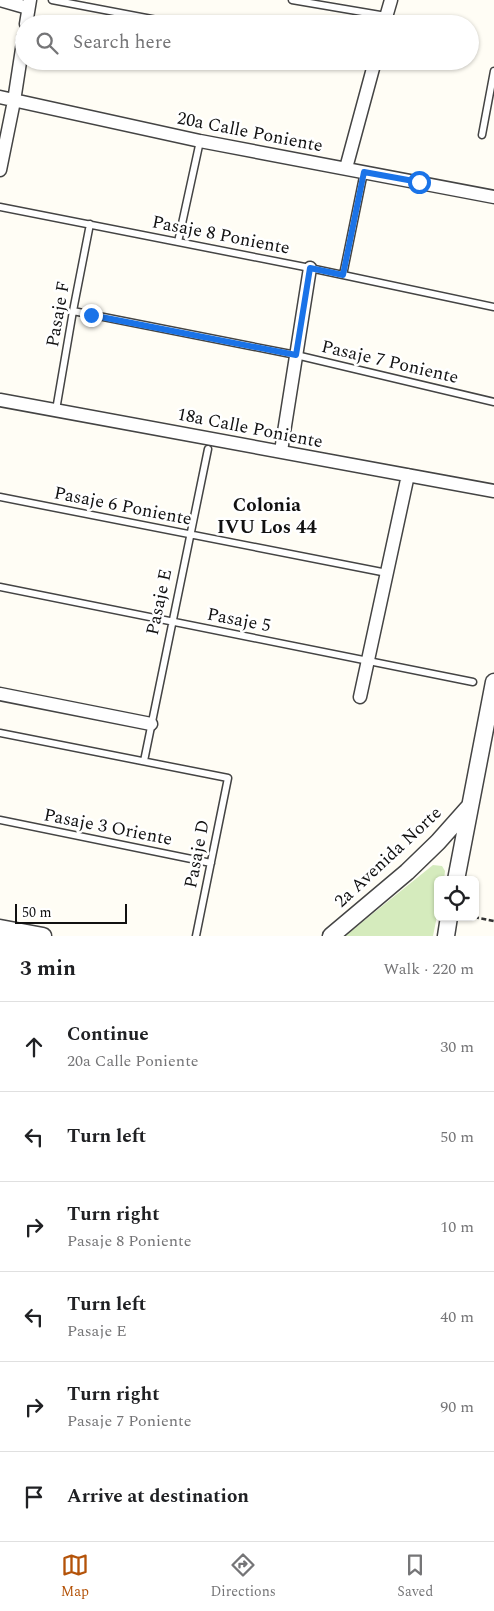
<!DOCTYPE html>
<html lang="en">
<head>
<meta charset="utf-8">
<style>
  body { margin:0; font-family:Spectral,serif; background:#f6f6f6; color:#202124 }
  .controls { position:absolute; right:15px; bottom:15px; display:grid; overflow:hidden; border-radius:8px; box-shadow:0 1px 4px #0004 }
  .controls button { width:45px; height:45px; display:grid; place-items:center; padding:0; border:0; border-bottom:1px solid #e0e0e0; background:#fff; color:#202124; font:25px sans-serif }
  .scale { position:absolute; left:15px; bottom:12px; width:112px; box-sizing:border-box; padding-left:5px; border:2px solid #111; border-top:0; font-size:14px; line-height:18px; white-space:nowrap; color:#111; -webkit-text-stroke:4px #fff; paint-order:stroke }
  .stop { position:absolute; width:15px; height:15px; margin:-11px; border:4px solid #1a73e8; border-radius:50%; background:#fff }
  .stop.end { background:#1a73e8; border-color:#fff; box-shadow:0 1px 5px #0008 }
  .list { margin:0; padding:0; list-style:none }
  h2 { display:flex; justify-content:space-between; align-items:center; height:65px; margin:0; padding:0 20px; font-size:21px }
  h2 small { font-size:16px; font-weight:400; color:#757577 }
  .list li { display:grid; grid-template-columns:32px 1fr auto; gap:15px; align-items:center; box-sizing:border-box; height:90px; padding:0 20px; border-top:1px solid #e0e0e0 }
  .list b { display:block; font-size:19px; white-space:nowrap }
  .list p { margin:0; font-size:16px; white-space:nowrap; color:#757577 }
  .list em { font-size:16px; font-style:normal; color:#757577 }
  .icon { flex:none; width:28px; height:28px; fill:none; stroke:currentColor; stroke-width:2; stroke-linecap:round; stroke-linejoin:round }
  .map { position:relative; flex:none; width:494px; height:936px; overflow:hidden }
  .search { position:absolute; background:#fff; box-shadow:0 1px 4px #0004; left:15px; right:15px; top:15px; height:55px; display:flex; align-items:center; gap:12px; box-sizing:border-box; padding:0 18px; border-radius:28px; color:#757577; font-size:19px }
  .sheet { height:605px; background:#fff }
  nav { display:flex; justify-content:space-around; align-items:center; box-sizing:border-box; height:70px; border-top:1px solid #e0e0e0; background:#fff; font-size:14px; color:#757577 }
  nav a { display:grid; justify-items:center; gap:2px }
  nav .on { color:#b45309 }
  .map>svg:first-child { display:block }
</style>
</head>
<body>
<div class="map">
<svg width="494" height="936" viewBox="0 0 494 936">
  <rect width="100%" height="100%" fill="#fffdf5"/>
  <path fill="#d5ebbd" d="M433,865L442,866L445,871L444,880H438V911L433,936H345Z"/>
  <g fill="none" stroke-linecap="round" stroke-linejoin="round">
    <g stroke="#444" stroke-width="9">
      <path id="service" d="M52,0L178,24
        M292,0L386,16
        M482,135L494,71
        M0,207L310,268L494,307
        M178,242L200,141
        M343,275L364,172
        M73,311L296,355L494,402
        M56,410L73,311L90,224
        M0,497L387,573
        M0,587L473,682
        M0,733L228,778L196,936
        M144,761L208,449
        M0,820L211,863"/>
    </g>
    <g stroke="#444" stroke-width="15">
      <path id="minor" d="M0,0L28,8
        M26,24L30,0
        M384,24L391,0
        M0,97L200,141L494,197
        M346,168L375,61
        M0,170L14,101L24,36
        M0,400L494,491
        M281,451L310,268
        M0,694L151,724
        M360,697L408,475"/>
    </g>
    <g stroke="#444" stroke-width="19">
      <path id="tertiary" d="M456,880L494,682
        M0,928L43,936
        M331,936L407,872L438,842L470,806
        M446,936L449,917"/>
    </g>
    <path stroke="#333" stroke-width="2.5" stroke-dasharray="5 2.5" stroke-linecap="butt" d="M474,917L494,921"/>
    <use href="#service" stroke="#fff" stroke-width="6"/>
    <use href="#minor" stroke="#fff" stroke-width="12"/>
    <use href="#tertiary" stroke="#fff" stroke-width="16"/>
  </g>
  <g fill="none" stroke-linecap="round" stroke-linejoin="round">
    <path stroke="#1a73e8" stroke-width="6" d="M91,315L296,355L310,268L343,275L364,172L419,182"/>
  </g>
  <g text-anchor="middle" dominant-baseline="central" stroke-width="5" stroke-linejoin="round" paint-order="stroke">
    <g font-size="18" fill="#111" stroke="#fff">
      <text transform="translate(250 132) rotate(11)">20a Calle Poniente</text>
      <text transform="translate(221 235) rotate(11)">Pasaje 8 Poniente</text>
      <text transform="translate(58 314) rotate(-80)">Pasaje F</text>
      <text transform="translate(390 362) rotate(13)">Pasaje 7 Poniente</text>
      <text transform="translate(250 428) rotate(11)">18a Calle Poniente</text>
      <text transform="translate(123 506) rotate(11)">Pasaje 6 Poniente</text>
      <text transform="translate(159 602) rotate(-78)">Pasaje E</text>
      <text transform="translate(239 620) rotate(11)">Pasaje 5</text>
      <text transform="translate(108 827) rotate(11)">Pasaje 3 Oriente</text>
      <text transform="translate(197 854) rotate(-79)">Pasaje D</text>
      <text transform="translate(388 857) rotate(-43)">2a Avenida Norte</text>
    </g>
    <g font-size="19" font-weight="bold" fill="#111" stroke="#fff">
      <text x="267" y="505">Colonia<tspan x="267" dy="22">IVU Los 44</tspan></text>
    </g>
  </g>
</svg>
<div class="controls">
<button><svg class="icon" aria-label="locate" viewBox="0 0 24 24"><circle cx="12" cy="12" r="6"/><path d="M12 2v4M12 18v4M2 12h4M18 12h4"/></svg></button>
</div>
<div class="scale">50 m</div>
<div class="stop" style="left:419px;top:182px"></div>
<div class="stop end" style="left:91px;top:315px"></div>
<div class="search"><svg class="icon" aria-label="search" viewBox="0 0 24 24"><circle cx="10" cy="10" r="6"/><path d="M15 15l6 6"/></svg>Search here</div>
</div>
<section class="sheet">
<h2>3 min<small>Walk · 220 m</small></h2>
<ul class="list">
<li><svg class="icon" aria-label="ahead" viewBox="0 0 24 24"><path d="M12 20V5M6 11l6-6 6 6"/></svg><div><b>Continue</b><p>20a Calle Poniente</p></div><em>30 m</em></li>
<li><svg class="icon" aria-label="left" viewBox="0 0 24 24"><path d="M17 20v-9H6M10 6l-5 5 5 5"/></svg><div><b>Turn left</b></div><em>50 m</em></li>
<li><svg class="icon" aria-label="right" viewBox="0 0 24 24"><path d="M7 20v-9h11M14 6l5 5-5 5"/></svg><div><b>Turn right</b><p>Pasaje 8 Poniente</p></div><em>10 m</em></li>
<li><svg class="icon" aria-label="left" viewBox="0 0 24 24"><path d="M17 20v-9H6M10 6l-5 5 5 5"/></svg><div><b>Turn left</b><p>Pasaje E</p></div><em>40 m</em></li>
<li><svg class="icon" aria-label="right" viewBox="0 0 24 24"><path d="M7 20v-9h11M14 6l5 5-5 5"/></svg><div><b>Turn right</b><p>Pasaje 7 Poniente</p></div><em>90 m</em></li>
<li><svg class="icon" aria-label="arrive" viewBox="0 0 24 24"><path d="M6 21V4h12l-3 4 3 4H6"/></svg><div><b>Arrive at destination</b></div></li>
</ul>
</section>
<nav>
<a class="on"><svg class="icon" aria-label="map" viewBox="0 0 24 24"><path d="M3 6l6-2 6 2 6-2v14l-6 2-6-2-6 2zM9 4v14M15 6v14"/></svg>Map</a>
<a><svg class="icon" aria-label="directions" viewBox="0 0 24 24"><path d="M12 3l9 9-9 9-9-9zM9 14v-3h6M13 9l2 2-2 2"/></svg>Directions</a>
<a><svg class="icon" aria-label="saved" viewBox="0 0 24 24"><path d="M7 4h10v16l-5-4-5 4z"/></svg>Saved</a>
</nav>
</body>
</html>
